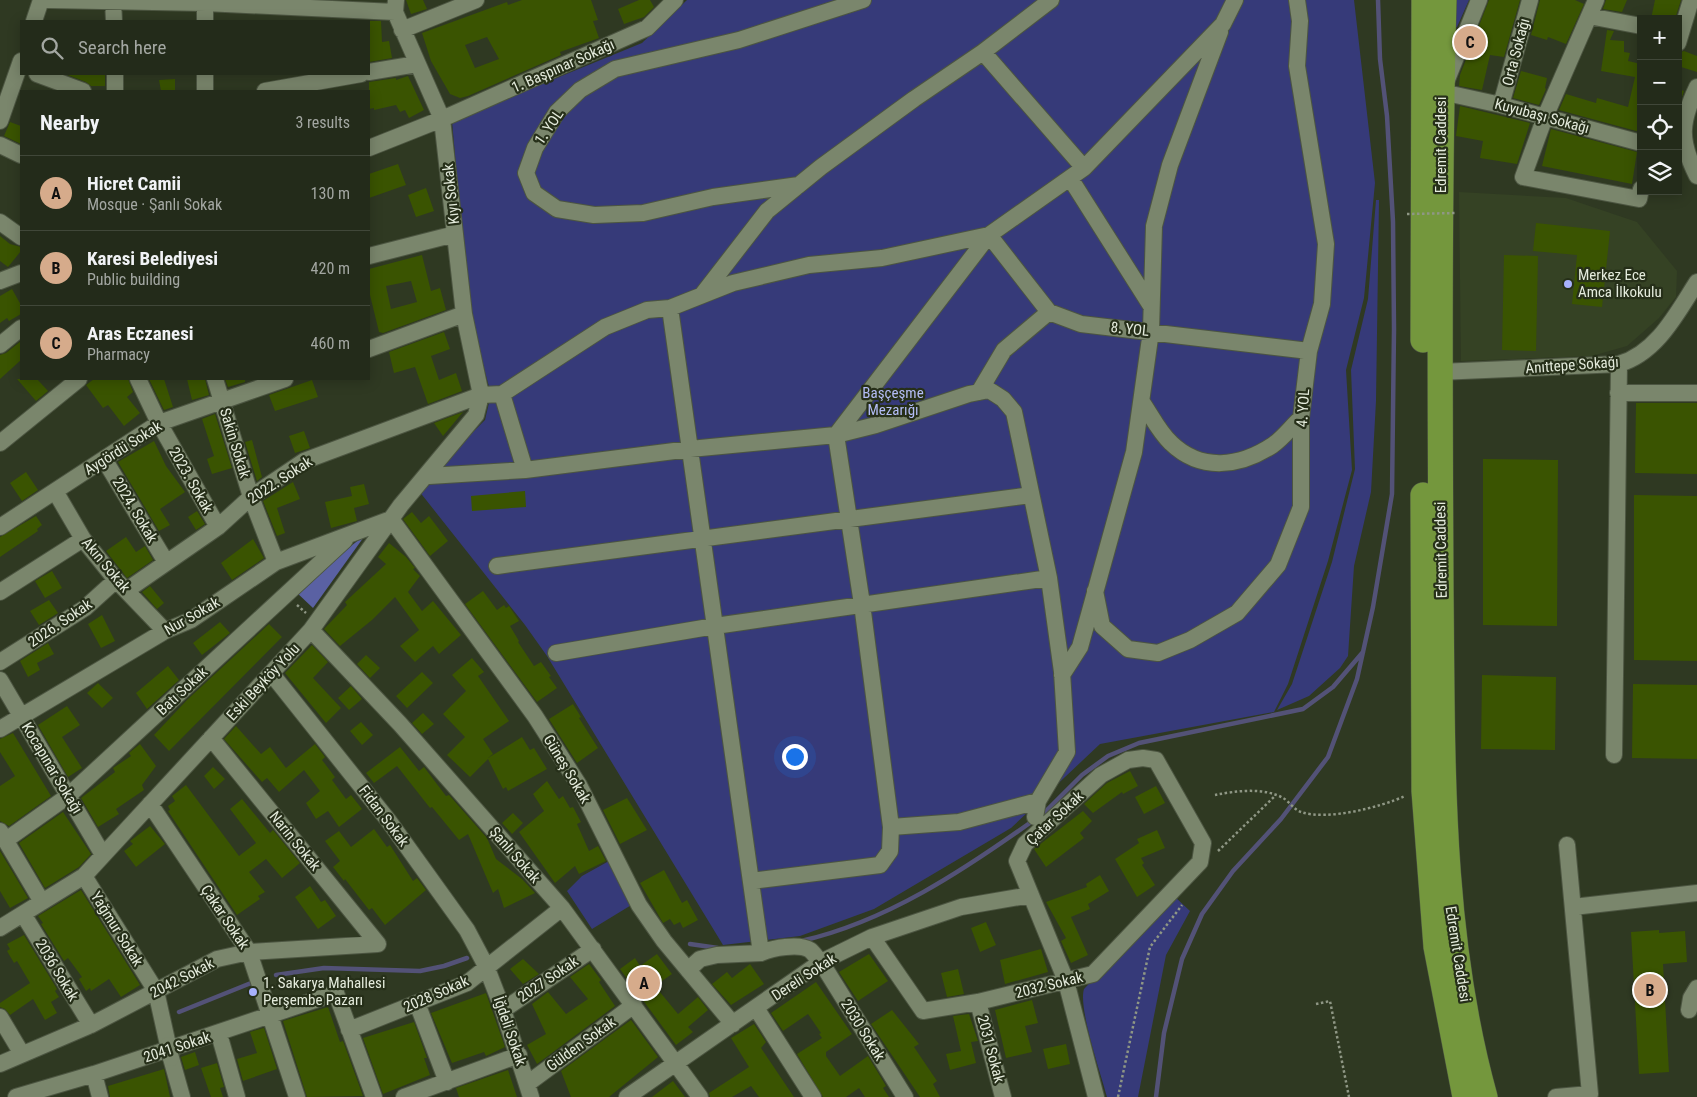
<!DOCTYPE html>
<html lang="en">
<head>
<meta charset="utf-8">
<style>
  body { margin:0; font-family:"Roboto Condensed",sans-serif; background:#2f3727; color:#f1f3f6 }
  .controls { position:absolute; right:15px; top:15px; display:grid; overflow:hidden; border-radius:0px; box-shadow:0 2px 12px #0003 }
  .controls button { width:45px; height:45px; display:grid; place-items:center; padding:0; border:0; border-bottom:1px solid #404739; background:#232b1a; color:#f1f3f6; font:25px sans-serif }
  .you { position:absolute; left:794px; top:756px; width:18px; height:18px; margin:-12px; border:4px solid #fff; border-radius:50%; background:#1a73e8; box-shadow:0 0 0 8px #1a73e833 }
  .badge { display:grid; place-items:center; width:32px; height:32px; border-radius:50%; background:#d6ab8b; color:#111; font-size:16px; font-weight:700 }
  .pin { position:absolute; translate:-50% -50%; border:2px solid #fff; box-shadow:0 1px 5px #0006 }
  .list { margin:0; padding:0; list-style:none }
  h2 { display:flex; justify-content:space-between; align-items:center; height:65px; margin:0; padding:0 20px; font-size:21px }
  h2 small { font-size:16px; font-weight:400; color:#a3a7a2 }
  .list li { display:grid; grid-template-columns:32px 1fr auto; gap:15px; align-items:center; box-sizing:border-box; height:75px; padding:0 20px; border-top:1px solid #404739 }
  .list b { display:block; font-size:19px; white-space:nowrap }
  .list p { margin:0; font-size:16px; white-space:nowrap; color:#a3a7a2 }
  .list em { font-size:16px; font-style:normal; color:#a3a7a2 }
  .icon { flex:none; width:28px; height:28px; fill:none; stroke:currentColor; stroke-width:2; stroke-linecap:round; stroke-linejoin:round }
  .map { position:relative; flex:none; width:1697px; height:1097px; overflow:hidden }
  .search { position:absolute; background:#232b1a; box-shadow:0 2px 12px #0003; left:20px; top:20px; width:350px; height:55px; display:flex; align-items:center; gap:12px; box-sizing:border-box; padding:0 18px; border-radius:0px; color:#a3a7a2; font-size:19px }
  .panel { position:absolute; background:#232b1a; box-shadow:0 2px 12px #0003; left:20px; top:90px; width:350px; height:290px; border-radius:0px }
  .map>svg:first-child { display:block }
</style>
</head>
<body>
<div class="map">
<svg width="1697" height="1097" viewBox="0 0 1697 1097">
  <rect width="100%" height="100%" fill="#2f3922"/>
  <path fill="#354224" d="M1459,192L1566,198L1637,222L1677,271L1676,297L1659,318L1627,346L1592,356L1461,361Z"/>
  <path fill="#363a79" d="M687,0H1354L1375,183L1364,298L1346,370L1352,470L1328,561L1288,684L1274,712L1100,744L1011,828L874,909L800,936L723,945L547,656L525,625L419,491L429,476L485,420L491,394L469,313L452,121L642,43Z
    M1453,0H1469L1457,27L1453,29Z
    M1376,200H1379L1376,401L1371,492L1354,566L1348,656L1340,668L1309,696L1277,710L1292,684L1332,562L1355,469L1351,370L1368,299Z
    M609,861L633,904L592,929L567,891L582,876Z
    M1174,896L1190,911L1166,955L1138,1097H1107C1101,1074 1078,1008 1084,989Z"/>
  <path fill="#5a61a3" d="M366,534L313,608L295,591Z"/>
  <g fill="none" stroke-linecap="round" stroke-linejoin="round">
    <path stroke="#535277" stroke-width="4.5" d="M1041,816L1082,775L1108,756L1139,743L1303,709L1333,687L1363,652
      M801,941C886,922 964,870 1034,820
      M690,944L718,948
      M276,975L324,968L420,971L444,966L467,958
      M179,1012L251,983
      M1156,1097L1164,1033L1182,959L1202,914L1233,871L1281,819L1328,757L1357,679L1373,607L1392,494L1394,329L1393,222L1387,116L1380,59L1378,0"/>
  </g>
  <path fill="#3a5401" fill-rule="evenodd" d="M406,0H423L427,9L411,14Z
    M522,0H591L598,20L593,21L599,38L560,52L561,55L468,96L460,98L450,94L431,61L422,33L507,2L508,5ZM487,37L499,59L475,68L465,45Z
    M639,0H650L654,7L644,17L624,24L618,9Z
    M1489,0H1520L1504,57L1490,55L1482,90L1459,86L1460,75Z
    M1540,0H1575L1584,4L1566,44L1548,37L1547,40L1531,35Z
    M1606,0H1627L1622,12L1603,9Z
    M1655,0H1681L1675,19H1651Z
    M369,21H381L382,42L389,41L392,58L369,62Z
    M1607,30L1614,31L1610,40L1624,41V52L1630,53L1628,61L1641,64L1640,132L1559,110L1566,94L1596,103L1597,98L1628,107L1635,77L1601,71Z
    M1684,51L1697,56V72L1678,66L1681,52Z
    M1521,71L1547,78L1545,88L1546,89L1539,105L1513,98Z
    M65,74H105V86H91L86,82Z
    M408,76L424,110L409,118L405,110L400,112L396,105L374,110V108L369,109V82L396,78V80Z
    M175,79V91H161L159,80Z
    M1678,89L1684,91L1680,103L1678,102Z
    M1460,106L1530,123L1517,164L1480,158L1483,141L1456,136Z
    M10,122L21,126V144L4,136Z
    M1551,129L1637,152L1632,184L1542,166Z
    M398,164L406,185L369,198V174Z
    M426,188L434,211L416,217L408,195Z
    M1536,223L1610,231L1602,307L1572,304L1577,255L1533,251Z
    M0,236L10,244L21,247V251L8,267L0,261Z
    M422,255L431,291L440,288L446,310L383,333L379,332L369,291V269ZM411,281L417,302L391,309L386,286Z
    M1504,255L1538,256L1536,351L1502,350Z
    M12,289L21,305V314L9,321L7,318L0,323V296Z
    M444,332L450,349L431,356L439,380L456,373L462,391L428,404L415,367L394,373L389,352Z
    M21,341V360L0,379V355L6,353Z
    M17,379H37L48,391L36,401Z
    M94,379H128L133,392L127,397L140,413L124,426L108,405L103,408L86,385Z
    M149,379H164L173,407L164,410Z
    M187,379H205L209,395L192,400Z
    M225,379H245V382L228,387Z
    M312,380L318,397L275,411L269,395Z
    M1636,403H1697V474L1635,473Z
    M463,412L443,436L434,423Z
    M215,414L232,468L212,474L207,459L214,456L202,419Z
    M304,431L310,448L295,453L289,436Z
    M252,440L262,477L257,481L245,442Z
    M154,441L166,466L185,492L160,509L170,525L159,531L118,462Z
    M1483,459L1558,460L1557,626L1483,625Z
    M26,472L38,490L22,501L10,483Z
    M293,482L300,499L277,508L285,533L277,536L263,501Z
    M364,484L369,504L354,508L357,521L331,528L325,502L352,496L350,487Z
    M525,491L526,507L472,511L471,496Z
    M1634,495L1697,496V661L1634,660Z
    M197,511L205,524L196,530L188,517Z
    M412,512L421,523L429,516L448,541L430,556L403,519Z
    M36,516L42,525L37,529L38,531L0,557V537Z
    M126,537L136,552L145,546L153,560L127,578L106,551Z
    M253,539L264,558L232,580L221,563Z
    M389,543L406,557L415,568L413,569L420,576L408,592L422,611L433,601L461,635L439,654L433,646L415,662L400,646L419,630L395,597L372,620L340,646L324,629L347,605L345,602L386,564L378,557Z
    M52,571L62,588L45,598L35,581Z
    M150,586L164,603L157,609L142,592Z
    M483,591L497,610L504,605L506,608L509,606L519,621L510,626L519,641L518,642L534,666L541,662L551,676L549,677L557,688L537,702L465,604Z
    M49,600L58,613L39,625L30,611Z
    M102,615L115,641L101,648L88,624Z
    M220,622L230,633L202,655L193,643Z
    M269,624L282,637L169,751L154,735L187,700Z
    M48,643L54,654L37,663L40,670L28,677L20,661Z
    M312,645L328,662L313,678L341,708L326,723L285,673Z
    M366,655L380,668L370,678L357,664Z
    M472,658L484,672L478,676L509,721L483,739L493,754L488,758L522,737L530,750L534,748L547,769L508,791L506,787L503,789L488,759L470,777L447,755L465,737L443,714L466,691L452,675Z
    M168,666L179,680L147,709L136,693Z
    M422,672L433,683L407,708L396,696Z
    M1482,675L1556,677L1555,750L1481,749Z
    M98,683L113,698L102,708L87,693Z
    M1633,684L1697,685V759L1632,758Z
    M351,686L362,699L349,710L338,698Z
    M573,704L581,717L579,718L598,748L577,763L549,719Z
    M67,706L80,725L62,737L82,768L68,777L38,725Z
    M423,713L434,724L422,734L412,723Z
    M361,722L373,735L362,745L350,731Z
    M236,726L261,754L270,747L286,768L315,744L325,757L322,760L335,777L332,780L346,799L351,795L362,809L339,827L328,811L316,819L306,803L320,791L304,770L279,792L267,778L262,782L224,739Z
    M13,733L51,796L9,826L0,821V786L15,776L0,752V739Z
    M140,744L156,766L142,785L144,790L116,809L119,814L98,827L81,798L115,772L113,768L131,756L129,753Z
    M400,747L419,771L424,767L446,796L449,795L487,838L496,859L522,879L535,893L504,908L498,889L493,893L468,834L459,840L432,807L430,808L397,766L374,783L366,773Z
    M213,767L225,779L214,789L204,776Z
    M1130,771L1138,786L1123,794L1122,792L1093,813L1084,804L1107,783Z
    M547,781L559,799L563,796L570,808L573,807L581,822L577,824L589,851L598,846L606,861L579,874L575,866L555,883L519,832L544,811L533,794Z
    M186,785L239,856L256,843L230,809L242,799L270,833L273,830L300,863L282,878L266,859L249,872L265,892L258,896L260,899L237,915L168,811L170,810L168,806L175,801L172,796Z
    M1156,786L1165,803L1144,814L1135,797Z
    M627,798L647,830L620,844L603,810Z
    M1083,811L1092,821L1080,833L1084,838L1046,867L1034,849Z
    M63,812L91,854L79,867L45,888L19,843Z
    M513,813L523,823L512,834L502,823Z
    M150,826L165,844L136,867L124,851L133,844L130,841Z
    M374,829L387,847L390,845L413,881L417,878L426,890L385,925L372,908L369,910L345,879L344,881L333,867L340,861L325,841L339,831L351,847Z
    M1157,830L1165,848L1141,858L1144,863L1142,865L1155,885L1137,897L1115,859L1139,843L1137,839Z
    M0,851L28,898L10,908L0,891Z
    M664,870L682,903L687,900L698,920L683,928L680,922L674,925L670,919L663,923L640,883Z
    M1100,875L1109,891L1088,904L1090,909L1071,917L1088,955L1071,963L1061,941L1066,938L1046,902L1087,887L1086,884Z
    M310,886L321,902L325,900L336,916L318,929L295,897Z
    M81,890L140,985L121,997L109,979L91,991L90,988L86,991L79,979L82,977L68,958L64,961L41,924L43,923L38,916Z
    M986,922L996,945L980,952L971,928Z
    M1659,930V933L1685,931L1687,962L1663,964L1669,1072L1639,1074L1631,932Z
    M24,935L57,989L55,991L59,997L51,1002L57,1013L45,1020L33,999L10,1015L5,1009L0,1007V1003L30,983L17,961L14,963L7,951L10,949L7,944Z
    M1041,949L1048,972L1005,984L1000,960Z
    M657,954L672,974L655,986L678,1014L698,997L708,1010L688,1027L693,1032L676,1045L620,969L635,958L640,966Z
    M869,954L888,981L858,1001L839,972Z
    M523,959L539,974L523,984L510,969Z
    M589,964L601,980L599,982L615,1006L537,1064L527,1045L546,1034L532,1004L548,992L566,1014L588,999L570,977Z
    M750,964L764,984L731,1005L712,984L727,972L732,978Z
    M958,969L964,994L947,997L941,973Z
    M816,982L852,1034L826,1052V1056L840,1076L868,1056L886,1086L883,1088L889,1097H865L859,1088L846,1097H823L797,1054L822,1038L819,1034L821,1033L808,1014L783,1031L771,1013Z
    M486,993L505,1047L486,1056L484,1052L452,1063L431,1013Z
    M1032,1000L1038,1023L1025,1026L1032,1052L1006,1058L995,1010Z
    M328,1007L340,1042L343,1041L363,1096L307,1097L283,1021Z
    M892,1010L919,1044L914,1047L937,1081L933,1084L940,1097H920L871,1024Z
    M969,1014L978,1041L971,1042L976,1063L950,1070L946,1054L961,1051L953,1016Z
    M631,1020L658,1057L609,1097H571L561,1071Z
    M414,1022L427,1058H424L430,1075L383,1094L363,1038Z
    M754,1024L766,1042L761,1048L794,1097H759L751,1086L732,1097H710L709,1093L749,1067L731,1038Z
    M264,1028L277,1069L243,1081L237,1059L257,1053L250,1032Z
    M1066,1044L1070,1064L1048,1069L1043,1049Z
    M195,1052L199,1065L185,1070L181,1057Z
    M217,1063L224,1087L220,1088L223,1097H211L201,1068Z
    M164,1069L170,1097H110L108,1086Z
    M508,1070L517,1097H459L456,1088Z
    M673,1081L685,1097H652Z"/>
  <g fill="none" stroke-linecap="round" stroke-linejoin="round">
    <g stroke="#4c5541" stroke-width="18">
      <path id="minor" d="M49,0L205,3L395,12
        M113,0L114,21
        M1479,0L1442,92L1501,105L1641,143
        M1596,0L1545,117L1523,177L1639,199L1641,189
        M1589,16L1641,26
        M34,21L41,0
        M205,21V3
        M402,30L476,0
        M1678,43L1691,0
        M983,52L1084,168
        M369,72L417,64
        M37,74L83,91
        M115,74V91
        M1697,87C1680,123 1679,140 1697,176
        M205,91V74
        M265,91L361,74
        M1501,105L1530,0
        M0,121L21,61
        M0,145L21,155
        M369,148L442,119L647,28L675,0
        M1070,178L1151,306
        M799,185L713,197L643,213L594,215L557,209L534,193L526,173L535,148L557,112L580,90L615,69L739,40L863,0
        M0,222L21,237
        M369,256L455,234
        M0,281L21,273
        M702,295L767,211L821,167L914,99L983,52L1051,0
        M670,308L761,953L717,955L700,959L688,970
        M0,345L21,328
        M369,349L464,314
        M1439,372L1619,364C1657,353 1677,313 1697,282
        M138,379L159,423L218,527
        M215,379L251,497L276,562
        M979,392L1004,350L1049,312
        M1618,393H1697
        M502,394L525,470
        M1142,402C1151,415 1159,432 1171,443C1201,472 1240,467 1273,445C1283,438 1292,426 1301,418
        M0,443L79,379
        M104,459L166,562
        M429,476L525,470L690,449L836,435L876,425L969,394L989,390L1003,399L1014,412L1049,578L1062,672L1067,752L1038,801L1035,817
        M55,491L83,539L116,580L165,631
        M0,527L159,423L285,379
        M497,566L1031,495
        M127,590L218,527L251,497L304,461L481,395L502,394L605,327L647,310L670,308L733,283L809,265L882,258L989,235L1084,168L1223,24L1235,0
        M1095,591L1102,626L1128,649L1158,653L1190,640L1237,613L1278,565L1301,507V418L1309,351L1322,304L1326,244L1297,66L1300,21L1297,0
        M0,592L83,539
        M311,630L400,724L562,908L700,1097
        M556,653L715,626L1049,578
        M0,662L85,608L116,580
        M271,673L388,820L467,930L486,966L503,1010L531,1097
        M1062,675L1080,647L1134,452L1151,331L1154,226L1170,165L1220,32
        M0,680L103,855
        M0,729L165,631L191,620L276,562L391,519L535,716L579,785L639,905L664,941L733,1024
        M211,738L378,944
        M1614,755L1619,364
        M150,804L249,952L297,1097
        M891,827L959,822L1038,801
        M0,831L42,902
        M6,840L68,796L345,540
        M84,876L156,991L168,1045
        M751,881L880,865L890,851L891,827L862,604L836,435L989,235L1049,312L1081,324L1309,351
        M1573,907L1697,893
        M23,914L91,1025
        M0,928L84,876L107,851L311,630L401,505L476,415L481,395L464,314L442,119L395,12L396,0
        M872,937L923,1011L978,1002L1093,974L1200,862L1203,843L1156,760L1143,758L1128,760L1101,775L1025,844L1017,861L1066,981L1096,1097
        M761,953C772,948 799,943 810,950C814,953 817,959 821,962L905,1097
        M978,1002L1003,1097
        M417,1003L447,1082
        M756,1008L813,1097
        M503,1010L593,949
        M1689,1010L1691,998L1697,988
        M0,1017L22,1054
        M349,1030L467,983L562,908
        M219,1034L237,1097
        M171,1058L182,1097
        M0,1064L91,1025L217,959L249,952L378,944
        M94,1074L100,1097
        M527,1084L634,1005
        M16,1097L94,1074L336,993L374,1097
        M404,1097L519,1055
        M627,1097L821,962L872,937L961,907L1031,895
        M1556,1097L1590,1094L1567,845"/>
    </g>
    <g stroke="#4c5541" stroke-width="26">
      <path id="highway" d="M1444,0C1439,197 1440,394 1441,592C1443,761 1439,932 1485,1097
        M1423,340L1424,0
        M1423,495L1424,791L1436,947L1465,1097"/>
    </g>
    <path stroke="#8f9785" stroke-width="2.5" stroke-dasharray="2.5 2.5" stroke-linecap="butt" d="M297,605L306,613
      M1215,795C1235,791 1264,787 1283,798C1289,801 1294,810 1301,812C1327,821 1381,807 1405,796
      M1218,851L1275,796
      M1316,1004L1330,1001L1349,1097
      M1118,1097L1150,947L1182,905"/>
    <use href="#minor" stroke="#7a866c" stroke-width="16"/>
    <use href="#highway" stroke="#74973d" stroke-width="25"/>
    <g stroke="#4c5541" stroke-width="18" stroke-linecap="butt">
      <path id="minor-bridge" d="M168,1045L171,1058"/>
    </g>
    <path stroke="#8f9785" stroke-width="2.5" stroke-dasharray="2.5 2.5" stroke-linecap="butt" d="M1407,214L1457,213"/>
    <use href="#minor-bridge" stroke="#7a866c" stroke-width="16"/>
  </g>
  <g fill="#a7b1fc" stroke="#262f19" stroke-width="2">
    <circle cx="1568" cy="284" r="5"/>
    <circle cx="253" cy="992" r="5"/>
  </g>
  <g text-anchor="middle" dominant-baseline="central" stroke-width="4.5" stroke-linejoin="round" paint-order="stroke">
    <g font-size="15" fill="#e4ebdc" stroke="#262f19">
      <text transform="translate(1516 52) rotate(-75)">Orta Sokağı</text>
      <text transform="translate(563 66) rotate(-24)">1. Başpınar Sokağı</text>
      <text transform="translate(1542 116) rotate(15)">Kuyubaşı Sokağı</text>
      <text transform="translate(549 127) rotate(-56)">1. YOL</text>
      <text transform="translate(1441 145) rotate(-90)">Edremit Caddesi</text>
      <text transform="translate(451 194) rotate(-96)">Kıyı Sokak</text>
      <text transform="translate(1130 329) rotate(6)">8. YOL</text>
      <text transform="translate(1572 365) rotate(-4)">Anıttepe Sokağı</text>
      <text transform="translate(1303 408) rotate(-86)">4. YOL</text>
      <text transform="translate(235 443) rotate(73)">Sakin Sokak</text>
      <text transform="translate(123 448) rotate(-32)">Aygördü Sokak</text>
      <text transform="translate(191 480) rotate(60)">2023. Sokak</text>
      <text transform="translate(280 480) rotate(-33)">2022. Sokak</text>
      <text transform="translate(135 510) rotate(59)">2024. Sokak</text>
      <text transform="translate(1441 550) rotate(-91)">Edremit Caddesi</text>
      <text transform="translate(106 565) rotate(50)">Akın Sokak</text>
      <text transform="translate(192 616) rotate(-30)">Nur Sokak</text>
      <text transform="translate(60 623) rotate(-34)">2026. Sokak</text>
      <text transform="translate(263 682) rotate(-47)">Eski Beyköy Yolu</text>
      <text transform="translate(182 691) rotate(-43)">Batı Sokak</text>
      <text transform="translate(52 768) rotate(59)">Kocapınar Sokağı</text>
      <text transform="translate(567 769) rotate(59)">Güneş Sokak</text>
      <text transform="translate(384 816) rotate(53)">Fidan Sokak</text>
      <text transform="translate(1055 818) rotate(-43)">Çatar Sokak</text>
      <text transform="translate(295 841) rotate(51)">Narin Sokak</text>
      <text transform="translate(515 855) rotate(49)">Şanlı Sokak</text>
      <text transform="translate(225 917) rotate(56)">Çakar Sokak</text>
      <text transform="translate(117 929) rotate(58)">Yağmur Sokak</text>
      <text transform="translate(1458 954) rotate(81)">Edremit Caddesi</text>
      <text transform="translate(57 970) rotate(59)">2036 Sokak</text>
      <text transform="translate(804 977) rotate(-33)">Dereli Sokak</text>
      <text transform="translate(182 978) rotate(-27)">2042 Sokak</text>
      <text transform="translate(548 979) rotate(-34)">2027 Sokak</text>
      <text transform="translate(1049 985) rotate(-14)">2032 Sokak</text>
      <text transform="translate(436 994) rotate(-24)">2028 Sokak</text>
      <text transform="translate(863 1030) rotate(58)">2030 Sokak</text>
      <text transform="translate(510 1031) rotate(71)">İğdeli Sokak</text>
      <text transform="translate(581 1044) rotate(-36)">Gülden Sokak</text>
      <text transform="translate(177 1047) rotate(-18)">2041 Sokak</text>
      <text transform="translate(991 1049) rotate(75)">2031 Sokak</text>
    </g>
    <g font-size="15" fill="#e4ebdc" stroke="#262f19" text-anchor="start">
      <text x="1578" y="275">Merkez Ece<tspan x="1578" dy="17">Amca İlkokulu</tspan></text>
      <text x="263" y="983">1. Sakarya Mahallesi<tspan x="263" dy="17">Perşembe Pazarı</tspan></text>
    </g>
    <g font-size="15" fill="#b4bdf6" stroke="#262f19">
      <text x="893" y="393">Başçeşme<tspan x="893" dy="17">Mezarığı</tspan></text>
    </g>
  </g>
</svg>
<div class="controls">
<button>+</button>
<button>−</button>
<button><svg class="icon" aria-label="locate" viewBox="0 0 24 24"><circle cx="12" cy="12" r="6"/><path d="M12 2v4M12 18v4M2 12h4M18 12h4"/></svg></button>
<button><svg class="icon" aria-label="layers" viewBox="0 0 24 24"><path d="M12 4l9 5-9 5-9-5zM3 14l9 5 9-5"/></svg></button>
</div>
<div class="you"></div>
<div class="pin badge" style="left:644px;top:983px">A</div>
<div class="pin badge" style="left:1650px;top:990px">B</div>
<div class="pin badge" style="left:1470px;top:42px">C</div>
<div class="search"><svg class="icon" aria-label="search" viewBox="0 0 24 24"><circle cx="10" cy="10" r="6"/><path d="M15 15l6 6"/></svg>Search here</div>
<section class="panel">
<h2>Nearby<small>3 results</small></h2>
<ul class="list">
<li><span class="badge">A</span><div><b>Hicret Camii</b><p>Mosque · Şanlı Sokak</p></div><em>130 m</em></li>
<li><span class="badge">B</span><div><b>Karesi Belediyesi</b><p>Public building</p></div><em>420 m</em></li>
<li><span class="badge">C</span><div><b>Aras Eczanesi</b><p>Pharmacy</p></div><em>460 m</em></li>
</ul>
</section>
</div>
</body>
</html>
